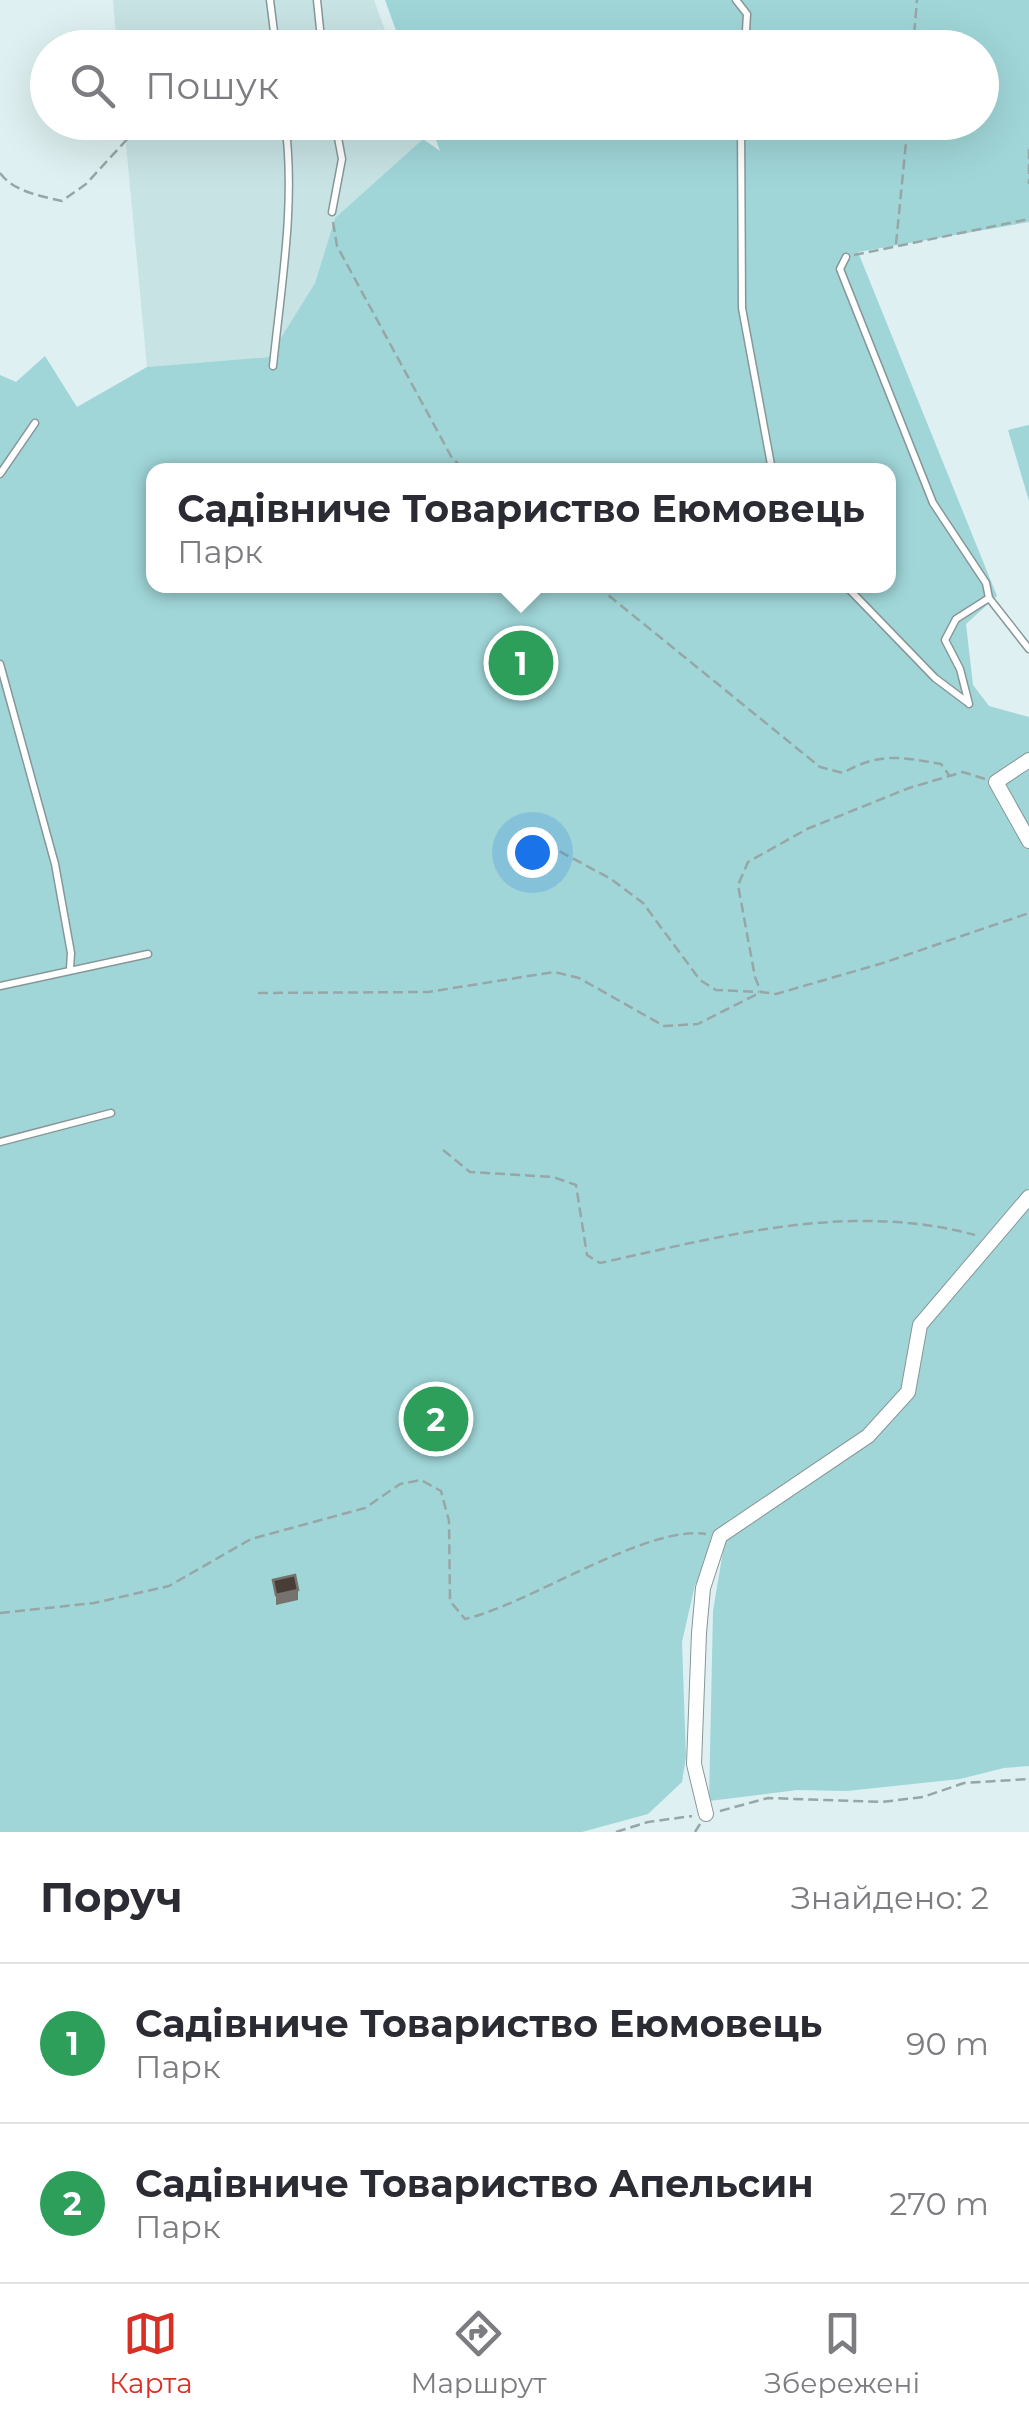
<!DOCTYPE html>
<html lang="uk">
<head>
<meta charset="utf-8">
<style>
  body { margin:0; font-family:Montserrat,sans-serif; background:#f2f2f3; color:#2b2b33 }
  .you { position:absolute; left:532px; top:852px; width:35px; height:35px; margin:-25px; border:8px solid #fff; border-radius:50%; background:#1a73e8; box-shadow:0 0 0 15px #1a73e833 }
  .badge { display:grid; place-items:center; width:65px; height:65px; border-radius:50%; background:#d93025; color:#fff; font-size:32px; font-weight:700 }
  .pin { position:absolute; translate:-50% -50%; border:5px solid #fff; box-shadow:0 2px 10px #0006 }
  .popup { position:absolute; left:146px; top:463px; width:750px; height:130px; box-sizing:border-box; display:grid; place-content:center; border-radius:20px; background:#fff; filter:drop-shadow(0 2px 8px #0005); font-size:32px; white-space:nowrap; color:#7c7c81 }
  .popup b { font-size:38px; color:#2b2b33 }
  .popup::after { content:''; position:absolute; left:50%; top:100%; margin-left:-20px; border:20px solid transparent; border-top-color:#fff }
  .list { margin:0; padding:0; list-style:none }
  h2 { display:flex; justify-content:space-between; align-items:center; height:130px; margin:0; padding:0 40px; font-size:42px }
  h2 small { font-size:32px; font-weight:400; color:#7c7c81 }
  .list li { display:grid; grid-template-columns:65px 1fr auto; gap:30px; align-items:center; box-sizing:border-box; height:160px; padding:0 40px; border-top:2px solid #e1e1e2 }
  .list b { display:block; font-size:38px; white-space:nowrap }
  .list p { margin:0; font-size:32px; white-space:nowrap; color:#7c7c81 }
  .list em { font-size:32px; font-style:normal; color:#7c7c81 }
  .icon { flex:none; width:55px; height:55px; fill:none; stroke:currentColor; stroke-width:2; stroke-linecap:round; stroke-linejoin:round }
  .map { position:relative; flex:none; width:1029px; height:1832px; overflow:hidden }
  .search { position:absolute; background:#fff; box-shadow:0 10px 40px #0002; left:30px; right:30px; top:30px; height:110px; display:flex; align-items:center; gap:25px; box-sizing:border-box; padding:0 35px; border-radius:55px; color:#7c7c81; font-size:38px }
  .sheet { height:450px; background:#fff }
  nav { display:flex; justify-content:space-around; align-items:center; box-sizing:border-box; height:140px; border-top:2px solid #e1e1e2; background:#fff; font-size:28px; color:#7c7c81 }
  nav a { display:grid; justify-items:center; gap:5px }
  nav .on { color:#d93025 }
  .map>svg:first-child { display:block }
</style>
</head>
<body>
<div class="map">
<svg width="1029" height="1832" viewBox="0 0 1029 1832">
  <rect width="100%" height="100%" fill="#def0f1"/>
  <path fill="#c8e3e4" d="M113,0H374L391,47H117Z
    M124,123H417L423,139L335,218L315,283L269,357L147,367Z"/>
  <path fill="#a0d6d8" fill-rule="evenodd" d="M385,0H1029V222L858,252L997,596L966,624L973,685L989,706L1029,717V1766L1004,1768L960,1779L847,1791L797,1790L709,1801L713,1611L728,1521L695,1585L682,1642L686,1757L682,1782L648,1814L582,1832H0V375L16,382L45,356L77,407L147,367L269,357L315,283L335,218L423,139L440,151L430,123L982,122V48L402,47ZM154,470H888V586H154Z
    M1029,425V501L1008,430Z"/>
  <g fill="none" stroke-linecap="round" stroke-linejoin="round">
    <g stroke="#879798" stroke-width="9">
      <path id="service" d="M270,0L276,48
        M317,0L322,48
        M736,0L747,14L745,48
        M741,122L742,308L772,470
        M332,212L342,159L335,122
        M846,257L840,269L933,503L986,583L989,598
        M273,366C281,287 296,202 285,122
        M0,474L35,423
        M846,586L935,678L967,702
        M0,664L55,864L71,953L70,969
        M969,704L960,669L945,640L956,619L989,598L1029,649
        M0,986L148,954
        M0,1142L111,1113"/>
    </g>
    <g stroke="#879798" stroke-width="16">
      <path id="minor" d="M1029,760L996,782L1029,841
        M706,1814L694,1764L699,1633L703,1588L720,1536L868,1436L908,1392L920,1325L1029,1197"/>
    </g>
    <path stroke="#97a6a6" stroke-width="2.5" stroke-dasharray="10 5" stroke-linecap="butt" d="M913,48L917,0
      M1029,149V184
      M0,173C14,192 41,196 62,201L86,184L130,136H170
      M333,222L337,246L452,458L465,470
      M896,244L908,122
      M854,255L1029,219
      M597,586L820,767L843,773C879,752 901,757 941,764L949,775
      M985,779L963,772L909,788L807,829L748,862L738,885L755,977L761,992L776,994L883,963L1029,913
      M520,830L611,879L643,903L700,980L716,990L759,992
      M258,993L428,992L554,972L579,978L664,1026L698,1024L759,993
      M443,1150L470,1172L553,1177L576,1185L587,1255L600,1263C724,1236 849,1201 975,1235
      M0,1613L94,1603L169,1586L251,1539L365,1508L400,1484L421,1480L441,1491L449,1521L450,1601L465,1619C530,1604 645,1525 706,1534
      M720,1811L768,1798L882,1802L923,1797L964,1783L1029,1779
      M616,1832L648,1822L692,1816
      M695,1832L700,1824"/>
    <use href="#service" stroke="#fff" stroke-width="6"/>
    <use href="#minor" stroke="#fff" stroke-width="14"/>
  </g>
  <path fill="#76736f" d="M298,1590V1600L276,1605V1595Z"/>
  <path fill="#493d37" stroke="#76736f" stroke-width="2.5" d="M295,1575L298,1590L276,1595L273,1580Z"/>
</svg>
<div class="you"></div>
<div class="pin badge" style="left:521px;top:663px;background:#2e9e5b">1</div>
<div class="popup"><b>Садівниче Товариство Еюмовець</b>Парк</div>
<div class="pin badge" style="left:436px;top:1419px;background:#2e9e5b">2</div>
<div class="search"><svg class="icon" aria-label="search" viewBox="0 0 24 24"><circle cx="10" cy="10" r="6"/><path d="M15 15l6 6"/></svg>Пошук</div>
</div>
<section class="sheet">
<h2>Поруч<small>Знайдено: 2</small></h2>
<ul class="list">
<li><span class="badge" style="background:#2e9e5b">1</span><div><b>Садівниче Товариство Еюмовець</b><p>Парк</p></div><em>90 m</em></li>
<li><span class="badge" style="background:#2e9e5b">2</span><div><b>Садівниче Товариство Апельсин</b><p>Парк</p></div><em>270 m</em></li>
</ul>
</section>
<nav>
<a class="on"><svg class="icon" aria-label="map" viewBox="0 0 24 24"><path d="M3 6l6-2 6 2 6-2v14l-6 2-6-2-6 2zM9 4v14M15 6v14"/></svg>Карта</a>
<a><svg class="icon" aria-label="directions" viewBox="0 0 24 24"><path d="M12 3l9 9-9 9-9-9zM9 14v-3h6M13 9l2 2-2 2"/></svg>Маршрут</a>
<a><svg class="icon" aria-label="saved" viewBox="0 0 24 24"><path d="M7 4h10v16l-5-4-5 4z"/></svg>Збережені</a>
</nav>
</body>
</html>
